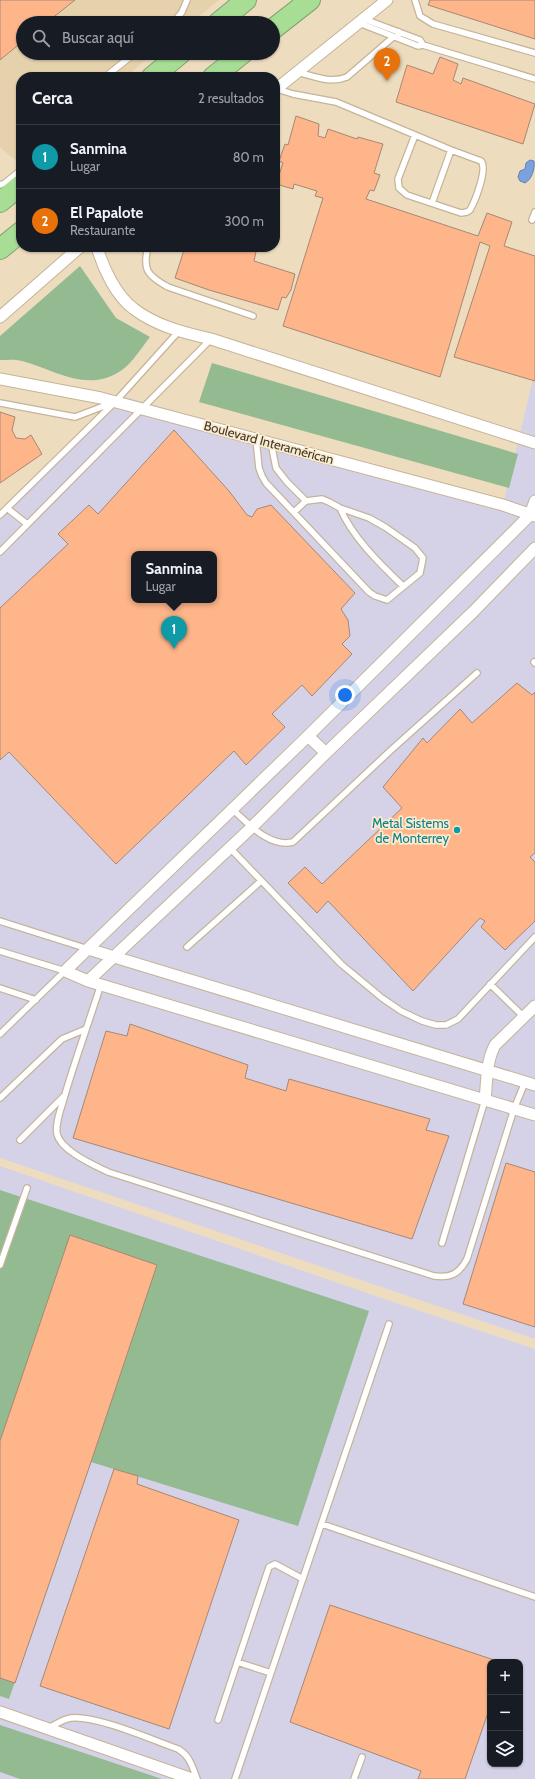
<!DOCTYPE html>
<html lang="es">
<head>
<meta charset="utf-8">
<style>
  body { margin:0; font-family:Cabin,sans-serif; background:#20242c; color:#f1f3f6 }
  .controls { position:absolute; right:12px; bottom:12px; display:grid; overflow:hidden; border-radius:8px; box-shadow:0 1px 3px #0004 }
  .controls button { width:36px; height:36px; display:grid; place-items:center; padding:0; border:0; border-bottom:1px solid #363941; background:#171b24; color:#f1f3f6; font:20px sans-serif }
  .you { position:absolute; left:345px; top:695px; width:14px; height:14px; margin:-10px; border:3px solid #fff; border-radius:50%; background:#1a73e8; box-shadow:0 0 0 6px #1a73e833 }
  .badge { display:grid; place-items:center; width:26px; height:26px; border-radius:50%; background:#815bd5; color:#fff; font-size:13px; font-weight:700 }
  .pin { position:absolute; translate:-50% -33px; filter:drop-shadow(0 1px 2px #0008) }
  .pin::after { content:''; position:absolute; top:21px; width:14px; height:12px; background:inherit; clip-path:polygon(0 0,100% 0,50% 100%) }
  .popup { position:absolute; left:131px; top:551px; width:86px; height:52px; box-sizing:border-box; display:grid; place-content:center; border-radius:8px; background:#171b24; filter:drop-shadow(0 1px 3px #0005); font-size:13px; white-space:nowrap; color:#9ea1a6 }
  .popup b { font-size:15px; color:#f1f3f6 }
  .popup::after { content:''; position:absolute; left:50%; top:100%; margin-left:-8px; border:8px solid transparent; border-top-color:#171b24 }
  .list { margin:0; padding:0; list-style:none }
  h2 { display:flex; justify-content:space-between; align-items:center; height:52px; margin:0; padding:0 16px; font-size:17px }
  h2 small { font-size:13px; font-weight:400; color:#9ea1a6 }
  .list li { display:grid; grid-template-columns:26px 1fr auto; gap:12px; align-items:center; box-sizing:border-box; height:64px; padding:0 16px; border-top:1px solid #363941 }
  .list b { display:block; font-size:15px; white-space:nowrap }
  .list p { margin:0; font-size:13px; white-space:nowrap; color:#9ea1a6 }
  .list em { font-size:13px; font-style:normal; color:#9ea1a6 }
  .icon { flex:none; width:22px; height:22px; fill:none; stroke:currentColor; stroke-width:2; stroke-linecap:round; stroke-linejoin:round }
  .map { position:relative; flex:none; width:535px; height:1779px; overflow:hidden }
  .search { position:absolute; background:#171b24; box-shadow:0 1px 3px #0004; left:16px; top:16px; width:264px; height:44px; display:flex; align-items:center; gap:10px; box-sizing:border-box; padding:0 14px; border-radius:22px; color:#9ea1a6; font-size:15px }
  .panel { position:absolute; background:#171b24; box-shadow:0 1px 3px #0004; left:16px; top:72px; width:264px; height:180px; border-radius:16px }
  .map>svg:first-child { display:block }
</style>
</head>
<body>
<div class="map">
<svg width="535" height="1779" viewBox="0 0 535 1779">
  <rect width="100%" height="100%" fill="#eedcbf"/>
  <path fill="#e6d1ad" d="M0,0H219L191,23H23V53H154L125,77H21L20,163L9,155L0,147Z"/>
  <path fill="#d5d2e8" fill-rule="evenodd" d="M535,370V1339L0,1158V510L119,395L503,505ZM134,554H214V600H134Z
    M0,1166L393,1302L535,1349V1779H0ZM490,1662H520V1764H490Z"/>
  <path fill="#93ba90" d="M80,266L116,318L150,337C142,347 133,362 122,370C88,394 55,370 22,361C15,359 7,360 0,360V336Z
    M212,363L518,454L509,488L199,402Z
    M0,1190L369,1311L298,1526L91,1462L9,1699L0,1696Z
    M0,1725L162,1779H20L0,1772Z"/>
  <path fill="#7ba1e1" stroke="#6881aa" d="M530,160L534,161C535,169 532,179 525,183L520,181L518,177L520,171L525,169L526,163Z"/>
  <path fill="#feb589" stroke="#a58876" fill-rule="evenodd" d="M0,0H75L46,23H23V41L0,60Z
    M430,0H535V39L428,5Z
    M440,57L458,64L453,80L461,84L463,78L535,104L523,144L396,102L407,65L433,74Z
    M296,116L319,124L318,136L325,138L328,129L357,139L358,137L383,144L374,173L380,175L374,191L370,190L366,199L478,236L487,213L512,222L504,246L535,256V381L454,357L490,246L480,242L440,377L283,326L323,198L315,196L317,191L294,184L293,189L276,184L283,163L279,161L285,144L288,145Z
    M185,247H257L254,261L295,274L291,290L286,298L282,297L278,310L209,290L175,278Z
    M0,412L15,417L12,430L16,438L25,439L31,435L42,454L0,483Z
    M174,430L229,491L247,515L252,517L257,509L271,505L355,593L341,609L348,620L350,636L342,644L352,654L312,696L302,685L272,714L285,727L246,765L234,751L116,864L9,752L0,760V608L68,544L58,534L89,505L98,514ZM134,554H214V600H134Z
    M517,683L532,695L535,692V853L530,857L535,862V921L505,950L481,927L485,921L480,918L413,991L328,901L317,913L288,883L305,867L322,884L402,808L383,787L423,738L427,743L460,709L472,723Z
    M130,1024L248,1065L245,1078L286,1091L289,1079L430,1119L426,1130L449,1136L412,1239L73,1138L106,1031L127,1036Z
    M506,1163L535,1172V1327L463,1304Z
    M70,1235L157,1265L91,1462L15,1683L0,1678V1441Z
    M114,1469L138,1476L137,1484L239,1520L169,1729L40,1686Z
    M330,1605L500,1662H490V1707L465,1779H418L421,1771L290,1722Z"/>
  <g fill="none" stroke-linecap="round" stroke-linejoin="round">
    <g stroke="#c5b498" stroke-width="8">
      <path id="lane" d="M415,0L420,16L433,24L535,53
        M364,19L420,40L423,45
        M173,23L182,12L187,0
        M359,23L418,46L423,45L535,79
        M297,72C313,76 330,84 347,77L399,32
        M105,77L135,53
        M277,89L293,94L336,102L451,150L481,161C488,169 475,201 470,210L467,212L461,213L407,195L399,188L398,179L415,135
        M20,144H21
        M0,185L5,183L21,170
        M432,203L451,150
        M532,220L535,212
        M148,247C142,270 148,276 168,287L253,316
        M0,403L75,417L112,403
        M256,439L259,468L262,476L266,483L369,592L375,596L387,600L420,573L423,558L415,548L385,527L369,518L340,508L329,502L322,499L306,501L294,512
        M271,443L276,468L287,482L306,501
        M7,508L27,524
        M340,508C352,537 381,565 403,586
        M0,515L115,402L179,331
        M0,552L211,339
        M534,662L535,663
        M232,809C248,823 269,848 293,842L390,751L477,673
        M230,848L341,964L382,998L401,1011L422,1021L436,1025H446L458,1019L535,937
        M0,921L88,949
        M187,947L261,881
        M0,951L65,971L0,1034
        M101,984C89,1022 75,1060 64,1098C61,1109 55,1123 57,1134C61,1151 94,1165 108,1172L434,1276C451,1278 459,1274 467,1259L514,1109L525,1082
        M490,984L524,1017
        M0,988L36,1000
        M0,1098L62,1039L86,1029
        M20,1140L65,1095
        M442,1243L485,1100
        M0,1265L27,1188
        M322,1524L535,1597
        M237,1662L271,1673
        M218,1720L269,1567L275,1564L303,1579
        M48,1728C55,1725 63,1719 71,1718C96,1715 152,1740 178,1749C190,1756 192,1766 197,1779
        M235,1779L389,1324
        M354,1779L362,1757"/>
    </g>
    <g stroke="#c5b498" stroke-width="13">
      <path id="street" d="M275,90L387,0
        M97,247C103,268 116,296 134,309C156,326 185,333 211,339L535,443
        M0,317L80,247
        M0,379L101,398L503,505L535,516
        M535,501L530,515L308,736L65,971L88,981L535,1115
        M308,736L326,753
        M88,949L535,1085
        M88,981L252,827L326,753L474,611L535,548
        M485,1100C487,1081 486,1062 495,1045L535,1006
        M0,1712L192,1779"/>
    </g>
    <g stroke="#82a370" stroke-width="22">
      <path id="highway" d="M218,23L246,0
        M273,29L310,0
        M152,77L181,53
        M213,77L243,53
        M0,202L21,185
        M0,249L21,232"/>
    </g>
    <use href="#lane" stroke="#fff" stroke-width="5.5"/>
    <use href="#street" stroke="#fff" stroke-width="11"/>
    <use href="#highway" stroke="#a7dd95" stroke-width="20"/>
  </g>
  <circle fill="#0f9aa8" stroke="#fbeacc" stroke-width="1.5" cx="457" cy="830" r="4"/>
  <g text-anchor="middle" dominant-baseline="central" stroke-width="3.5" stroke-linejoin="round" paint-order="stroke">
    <g font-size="13" fill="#3d372b" stroke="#fbeacc">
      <text transform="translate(269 442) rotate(15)">Boulevard Interamérican</text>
    </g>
    <g font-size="13" fill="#0d838f" stroke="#fbeacc" text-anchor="end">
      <text x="449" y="823">Metal Sistems<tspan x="449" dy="15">de Monterrey</tspan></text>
    </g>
  </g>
</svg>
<div class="controls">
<button>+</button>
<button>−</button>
<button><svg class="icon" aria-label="layers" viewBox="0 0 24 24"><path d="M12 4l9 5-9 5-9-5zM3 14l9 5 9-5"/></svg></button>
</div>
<div class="you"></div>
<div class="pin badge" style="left:174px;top:649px;background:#0f9aa8">1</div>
<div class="popup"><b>Sanmina</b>Lugar</div>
<div class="pin badge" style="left:387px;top:81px;background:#e8710a">2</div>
<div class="search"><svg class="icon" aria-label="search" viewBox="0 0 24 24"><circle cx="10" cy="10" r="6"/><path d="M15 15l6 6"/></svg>Buscar aquí</div>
<section class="panel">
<h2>Cerca<small>2 resultados</small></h2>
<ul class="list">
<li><span class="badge" style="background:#0f9aa8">1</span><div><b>Sanmina</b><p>Lugar</p></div><em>80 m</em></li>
<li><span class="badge" style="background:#e8710a">2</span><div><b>El Papalote</b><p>Restaurante</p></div><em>300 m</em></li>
</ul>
</section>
</div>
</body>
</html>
